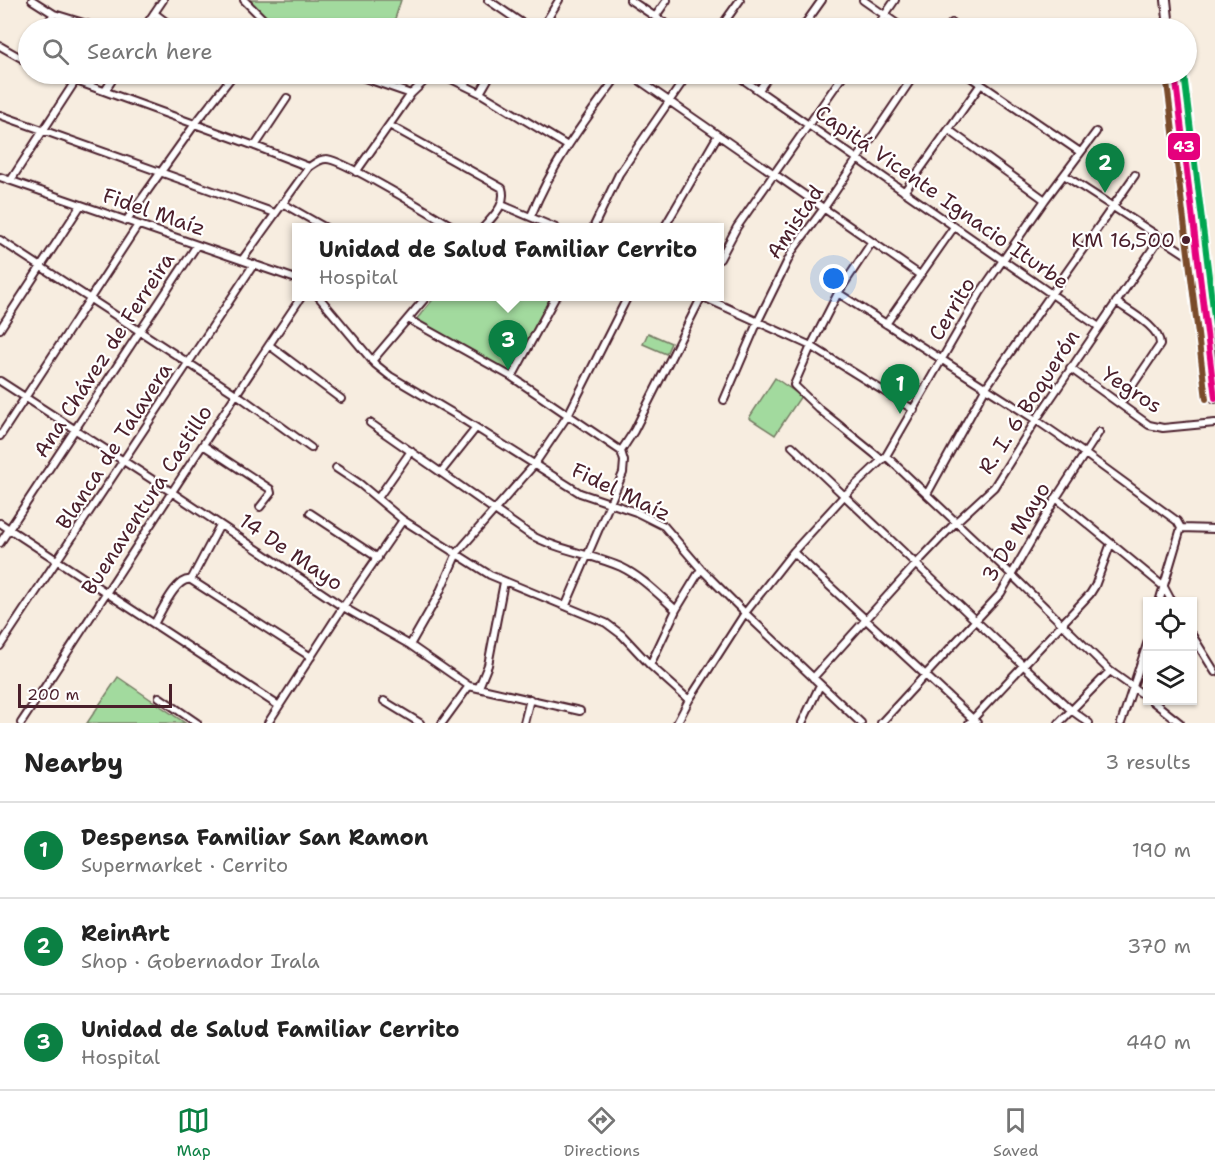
<!DOCTYPE html>
<html lang="en">
<head>
<meta charset="utf-8">
<style>
  body { margin:0; font-family:"Shantell Sans",sans-serif; background:#f2f2f2; color:#222 }
  .controls { position:absolute; right:18px; bottom:18px; display:grid; overflow:hidden; border-radius:0px; box-shadow:0 2px 4px #0004 }
  .controls button { width:54px; height:54px; display:grid; place-items:center; padding:0; border:0; border-bottom:2px solid #e0e0e0; background:#fff; color:#222; font:30px sans-serif }
  .scale { position:absolute; left:18px; bottom:15px; width:154px; box-sizing:border-box; padding-left:6px; border:3px solid #4a1f2b; border-top:0; font-size:16px; line-height:21px; white-space:nowrap; color:#4a1f2b; -webkit-text-stroke:4px #fff; paint-order:stroke }
  .you { position:absolute; left:834px; top:279px; width:21px; height:21px; margin:-15px; border:4px solid #fff; border-radius:50%; background:#1a73e8; box-shadow:0 0 0 9px #1a73e833 }
  .badge { display:grid; place-items:center; width:39px; height:39px; border-radius:50%; background:#0b8043; color:#fff; font-size:20px; font-weight:700 }
  .pin { position:absolute; translate:-50% -50px; filter:drop-shadow(0 2px 3px #0008) }
  .pin::after { content:''; position:absolute; top:32px; width:21px; height:18px; background:inherit; clip-path:polygon(0 0,100% 0,50% 100%) }
  .popup { position:absolute; left:292px; top:223px; width:432px; height:78px; box-sizing:border-box; display:grid; place-content:center; border-radius:0px; background:#fff; filter:drop-shadow(0 2px 4px #0005); font-size:20px; white-space:nowrap; color:#767676 }
  .popup b { font-size:22px; color:#222 }
  .popup::after { content:''; position:absolute; left:50%; top:100%; margin-left:-12px; border:12px solid transparent; border-top-color:#fff }
  .list { margin:0; padding:0; list-style:none }
  h2 { display:flex; justify-content:space-between; align-items:center; height:78px; margin:0; padding:0 24px; font-size:26px }
  h2 small { font-size:20px; font-weight:400; color:#767676 }
  .list li { display:grid; grid-template-columns:39px 1fr auto; gap:18px; align-items:center; box-sizing:border-box; height:96px; padding:0 24px; border-top:2px solid #e0e0e0 }
  .list b { display:block; font-size:22px; white-space:nowrap }
  .list p { margin:0; font-size:20px; white-space:nowrap; color:#767676 }
  .list em { font-size:20px; font-style:normal; color:#767676 }
  .icon { flex:none; width:33px; height:33px; fill:none; stroke:currentColor; stroke-width:2; stroke-linecap:round; stroke-linejoin:round }
  .map { position:relative; flex:none; width:1215px; height:723px; overflow:hidden }
  .search { position:absolute; background:#fff; box-shadow:0 2px 4px #0004; left:18px; right:18px; top:18px; height:66px; display:flex; align-items:center; gap:15px; box-sizing:border-box; padding:0 21px; border-radius:33px; color:#767676; font-size:22px }
  .sheet { height:366px; background:#fff }
  nav { display:flex; justify-content:space-around; align-items:center; box-sizing:border-box; height:84px; border-top:2px solid #e0e0e0; background:#fff; font-size:16px; color:#767676 }
  nav a { display:grid; justify-items:center; gap:3px }
  nav .on { color:#0b8043 }
  .map>svg:first-child { display:block }
</style>
</head>
<body>
<div class="map">
<svg width="1215" height="723" viewBox="0 0 1215 723">
  <rect width="100%" height="100%" fill="#f7ede0"/>
  <filter id="ink" filterUnits="userSpaceOnUse"><feTurbulence type="fractalNoise" baseFrequency=".0167" numOctaves="2"/><feDisplacementMap in="SourceGraphic" scale="12" xChannelSelector="R" yChannelSelector="G"/><feConvolveMatrix kernelMatrix="1 2 1 2 8 2 1 2 1" color-interpolation-filters="sRGB"/></filter>
  <g filter="url(#ink)">
    <path fill="#a2da9e" stroke="#767c64" stroke-width="1.5" d="M247,0H401L392,28H277Z
      M435,297H553L511,374L415,321Z
      M648,333L671,343L666,354L643,344Z
      M775,378L801,396L775,435L749,418Z
      M118,677L185,723H87Z"/>
    <g fill="none" stroke-linecap="round" stroke-linejoin="round">
      <g stroke="#4a1f2b" stroke-width="10">
        <path id="minor" d="M32,0L54,14
          M244,0L269,25L266,28
          M488,0L529,28
          M630,0L672,28
          M863,0L903,28
          M154,13L174,28
          M655,17L667,0
          M549,18L565,28
          M44,28L54,14L100,28
          M144,28L163,0
          M542,28L559,0
          M720,28L740,0
          M802,28L822,0
          M876,28L895,0
          M947,28L952,23
          M0,46L28,62
          M23,60L28,52
          M57,74L255,146L309,167L242,260
          M353,74L411,94
          M441,74L480,93L566,145
          M630,74L920,275
          M735,74L1099,327
          M966,74L1080,152
          M759,90L770,74
          M105,91L116,74
          M480,93L491,74
          M0,115L275,213
          M389,125L502,188C507,205 493,216 483,228
          M949,130L1045,200
          M255,146L287,98
          M309,167C314,164 319,159 326,159C341,158 435,216 455,228
          M356,172L411,94L432,74
          M1064,175L1198,262
          M0,177L296,279
          M11,180L76,80
          M904,192L981,84
          M282,203L326,228
          M502,205L556,228
          M531,216C554,160 584,122 619,74
          M126,221L195,124L234,74
          M593,228L619,174L688,74
          M664,228L718,135
          M0,240L242,398L311,448
          M872,242L838,293L811,346L794,385L819,409L882,460
          M720,259L737,227L844,74
          M838,293L1036,420L1084,453L1177,521L1181,528
          M318,296L375,364L390,376L456,415L580,493L636,512L664,526L701,569L745,613L861,723
          M556,296L512,377L621,451L624,461L623,473L566,605
          M701,296L811,346L914,410
          M1116,302C1130,312 1161,328 1160,345L1120,404
          M408,319L512,377
          M886,324L954,227
          M0,329L81,205
          M269,345L341,399
          M372,361L427,296
          M1070,368L1149,425L1163,428L1215,423
          M0,381L173,493L343,607L410,645L469,686L580,711
          M724,400L758,321L793,250L824,208L915,74
          M370,423L529,534C557,550 591,554 621,567C642,577 659,595 676,610
          M0,436L138,225
          M203,445L270,489L271,493L260,507
          M792,446L975,620L1071,710L1089,723
          M621,451L634,431L702,296
          M886,456L1012,575L1110,671L1148,698
          M336,468L360,484L403,520L490,575L606,623L622,635L650,665L689,700
          M441,472L476,428
          M927,494L986,387L1135,175
          M378,498L411,451
          M1056,498L1164,587L1172,602
          M310,513L378,558
          M0,523L279,706
          M1181,528L1215,529
          M0,543L197,245
          M793,552L977,723
          M191,580L311,657
          M1159,602L1181,528
          M154,624C162,611 176,577 191,580L220,525
          M1192,635L1215,672
          M410,645L438,596L457,553L534,465L568,415L628,296
          M0,646L254,264
          M650,665L676,610L701,569
          M813,678L916,564L956,522L994,487L1036,420L1160,238
          M479,687L488,665L504,582
          M159,697L197,723
          M1151,700L1180,723
          M384,701L420,723
          M21,723C115,581 206,437 302,296
          M268,723L343,607L403,520
          M442,723L469,686
          M524,723L530,699
          M677,723L689,700L745,613L793,552L844,496L886,456L980,293L1045,200L1096,132
          M802,723L820,685
          M881,723L1001,593L1056,498L1099,432
          M969,723L1090,594L1095,586L1111,543
          M1059,723L1110,671
          M1121,723L1148,641"/>
      </g>
      <g stroke="#4a1f2b" stroke-width="12">
        <path id="major" d="M1166,0L1169,28
          M1175,74L1215,398"/>
      </g>
      <use href="#minor" stroke="#fff" stroke-width="6"/>
      <use href="#major" stroke="#fff" stroke-width="8"/>
      <g stroke="#fff" stroke-width="10">
        <path id="bus-1" d="M1175,74L1215,398"/>
      </g>
      <g stroke="#fff" stroke-width="10">
        <path id="bus-2" d="M1166,75L1206,399"/>
      </g>
      <g stroke="#fff" stroke-width="10">
        <path id="bus-3" d="M1184,74L1215,325"/>
      </g>
      <use href="#bus-1" stroke="#e5007d" stroke-width="6"/>
      <use href="#bus-2" stroke="#7a4b2a" stroke-width="6"/>
      <use href="#bus-3" stroke="#00a651" stroke-width="6"/>
    </g>
  </g>
  <circle fill="#4a1f2b" stroke="#fff" stroke-width="2" cx="1186" cy="240" r="5"/>
  <g text-anchor="middle" dominant-baseline="central" stroke-width="4.5" stroke-linejoin="round" paint-order="stroke">
    <g font-size="20" fill="#4a1f2b" stroke="#fff" text-anchor="end">
      <text x="1175" y="240">KM 16,500</text>
    </g>
    <g font-size="21" fill="#4a1f2b" stroke="#fff">
      <text transform="translate(942 197) rotate(35)">Capitá Vicente Ignacio Iturbe</text>
      <text transform="translate(154 212) rotate(19)">Fidel Maíz</text>
      <text transform="translate(795 222) rotate(-56)">Amistad</text>
      <text transform="translate(952 309) rotate(-59)">Cerrito</text>
      <text transform="translate(104 355) rotate(-57)">Ana Chávez de Ferreira</text>
      <text transform="translate(1132 390) rotate(33)">Yegros</text>
      <text transform="translate(1029 402) rotate(-57)">R. I. 6 Boquerón</text>
      <text transform="translate(114 446) rotate(-57)">Blanca de Talavera</text>
      <text transform="translate(621 492) rotate(26)">Fidel Maíz</text>
      <text transform="translate(147 500) rotate(-57)">Buenaventura Castillo</text>
      <text transform="translate(1016 532) rotate(-59)">3 De Mayo</text>
      <text transform="translate(291 552) rotate(34)">14 De Mayo</text>
    </g>
  </g>
  <rect stroke="#fff" stroke-width="2" x="1167" y="132" width="34" height="29" rx="6" fill="#e5007d"/>
  <g font-size="16" text-anchor="middle" font-weight="bold" fill="#fff">
    <text x="1184" y="152">43</text>
  </g>
</svg>
<div class="controls">
<button><svg class="icon" aria-label="locate" viewBox="0 0 24 24"><circle cx="12" cy="12" r="6"/><path d="M12 2v4M12 18v4M2 12h4M18 12h4"/></svg></button>
<button><svg class="icon" aria-label="layers" viewBox="0 0 24 24"><path d="M12 4l9 5-9 5-9-5zM3 14l9 5 9-5"/></svg></button>
</div>
<div class="scale">200 m</div>
<div class="you"></div>
<div class="pin badge" style="left:900px;top:414px">1</div>
<div class="pin badge" style="left:1105px;top:193px">2</div>
<div class="pin badge" style="left:508px;top:370px">3</div>
<div class="popup"><b>Unidad de Salud Familiar Cerrito</b>Hospital</div>
<div class="search"><svg class="icon" aria-label="search" viewBox="0 0 24 24"><circle cx="10" cy="10" r="6"/><path d="M15 15l6 6"/></svg>Search here</div>
</div>
<section class="sheet">
<h2>Nearby<small>3 results</small></h2>
<ul class="list">
<li><span class="badge">1</span><div><b>Despensa Familiar San Ramon</b><p>Supermarket · Cerrito</p></div><em>190 m</em></li>
<li><span class="badge">2</span><div><b>ReinArt</b><p>Shop · Gobernador Irala</p></div><em>370 m</em></li>
<li><span class="badge">3</span><div><b>Unidad de Salud Familiar Cerrito</b><p>Hospital</p></div><em>440 m</em></li>
</ul>
</section>
<nav>
<a class="on"><svg class="icon" aria-label="map" viewBox="0 0 24 24"><path d="M3 6l6-2 6 2 6-2v14l-6 2-6-2-6 2zM9 4v14M15 6v14"/></svg>Map</a>
<a><svg class="icon" aria-label="directions" viewBox="0 0 24 24"><path d="M12 3l9 9-9 9-9-9zM9 14v-3h6M13 9l2 2-2 2"/></svg>Directions</a>
<a><svg class="icon" aria-label="saved" viewBox="0 0 24 24"><path d="M7 4h10v16l-5-4-5 4z"/></svg>Saved</a>
</nav>
</body>
</html>
